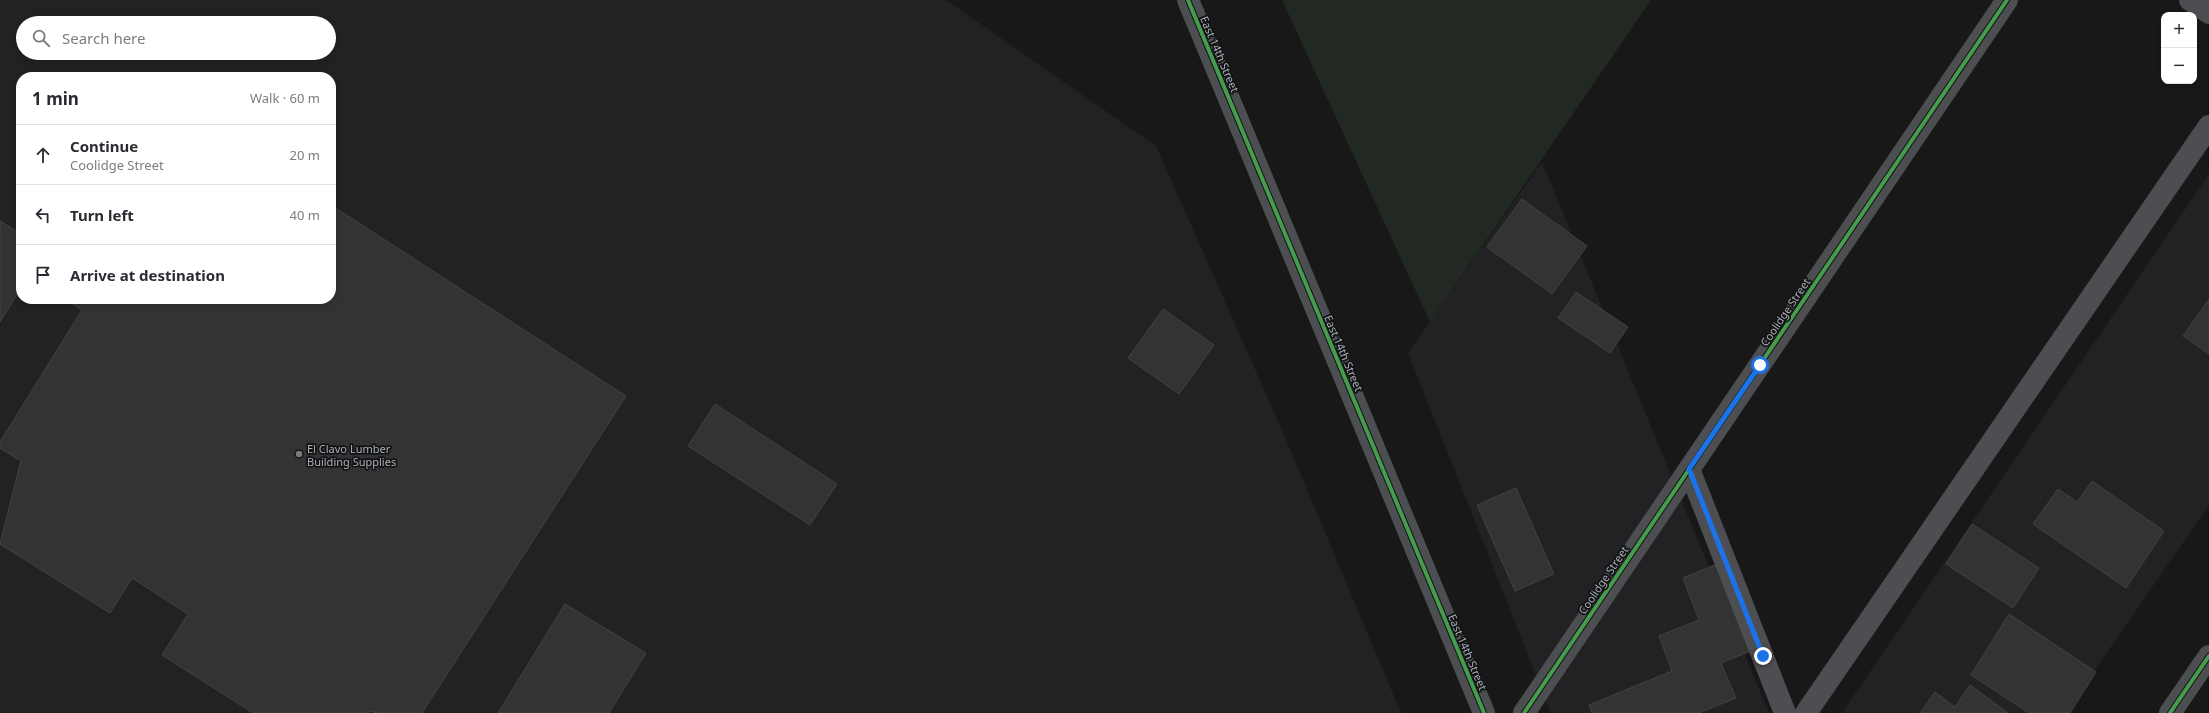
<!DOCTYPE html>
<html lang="en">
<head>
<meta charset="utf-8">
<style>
  body { margin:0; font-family:"Noto Sans",sans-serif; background:#f7f7f7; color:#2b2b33 }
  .controls { position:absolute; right:12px; top:12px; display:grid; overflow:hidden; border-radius:8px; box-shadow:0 2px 6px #0003 }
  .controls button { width:36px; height:36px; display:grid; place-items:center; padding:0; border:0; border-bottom:1px solid #e1e1e2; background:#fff; color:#2b2b33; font:20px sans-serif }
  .stop { position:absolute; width:12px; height:12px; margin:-9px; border:3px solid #1a73e8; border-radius:50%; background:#fff }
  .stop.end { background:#1a73e8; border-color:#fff; box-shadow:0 1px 4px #0008 }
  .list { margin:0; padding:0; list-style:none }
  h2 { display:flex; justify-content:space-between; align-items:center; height:52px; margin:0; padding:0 16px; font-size:17px }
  h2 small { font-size:13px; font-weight:400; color:#7c7c81 }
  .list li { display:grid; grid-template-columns:26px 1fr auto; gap:12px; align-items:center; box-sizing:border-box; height:60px; padding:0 16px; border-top:1px solid #e1e1e2 }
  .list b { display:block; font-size:15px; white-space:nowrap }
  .list p { margin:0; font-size:13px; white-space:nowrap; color:#7c7c81 }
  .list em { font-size:13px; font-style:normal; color:#7c7c81 }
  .icon { flex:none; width:22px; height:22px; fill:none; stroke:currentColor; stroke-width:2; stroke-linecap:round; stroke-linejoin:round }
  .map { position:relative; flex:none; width:2209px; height:713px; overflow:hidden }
  .search { position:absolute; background:#fff; box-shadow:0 2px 6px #0003; left:16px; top:16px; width:320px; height:44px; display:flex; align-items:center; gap:10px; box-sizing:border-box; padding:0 14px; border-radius:22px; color:#7c7c81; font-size:15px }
  .panel { position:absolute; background:#fff; box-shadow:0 2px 6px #0003; left:16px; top:72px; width:320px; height:232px; border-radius:16px }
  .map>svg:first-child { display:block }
</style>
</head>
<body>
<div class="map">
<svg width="2209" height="713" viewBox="0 0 2209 713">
  <rect width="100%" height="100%" fill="#181819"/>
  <path fill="#222224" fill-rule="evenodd" d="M0,0H946L1156,146L1282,430L1401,713H0ZM23,23H329V53H23ZM21,77H331V299H21Z
    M1542,162L1769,713H1551L1408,353Z
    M2209,174V505L2065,713H1842Z"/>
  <path fill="#222923" d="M1282,0H1651L1430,322Z"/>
  <path fill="#333334" stroke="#414245" d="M1522,199L1587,246L1552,294L1487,247Z
    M331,205L626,396L422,713H378L369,711L368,713H253L162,655L188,614L132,578L110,613L0,544L21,461L0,448V442L82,310L65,299H331Z
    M0,221L21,234V288L0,322Z
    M1576,292L1628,327L1610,353L1558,318Z
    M2209,299V354L2183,336Z
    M1163,309L1214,345L1179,394L1128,358Z
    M715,404L837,484L810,525L688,446Z
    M2092,481L2164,531L2126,588L2033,524L2058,489L2077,502Z
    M1516,488L1554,574L1515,591L1477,505Z
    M1972,524L2039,568L2013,608L1946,564Z
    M1717,564L1751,651L1721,663L1736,698L1699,713H1592L1589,705L1672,671L1659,636L1699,620L1683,578Z
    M565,604L646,653L609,713H498Z
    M2009,614L2096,672L2070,713H2029L1971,675Z
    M1970,685L2008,713H1920L1935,692L1955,707Z"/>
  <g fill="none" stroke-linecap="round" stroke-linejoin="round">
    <path stroke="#4d4e51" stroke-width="22" d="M1188,0L1484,713
      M2190,0L2209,13
      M1689,469L1785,713
      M1524,713L2007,0
      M1806,713L2209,126
      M2170,713L2209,656"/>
    <g stroke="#121314" stroke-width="6">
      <path id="cycleway" d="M1188,0L1484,713
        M1524,713L2007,0
        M2170,713L2209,656"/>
    </g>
    <use href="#cycleway" stroke="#469c4c" stroke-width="4"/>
  </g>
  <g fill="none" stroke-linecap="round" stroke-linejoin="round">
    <path stroke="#1a73e8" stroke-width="5" d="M1760,365L1689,469L1763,656"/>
  </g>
  <circle fill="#787a80" stroke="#121314" stroke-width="1.5" cx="299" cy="454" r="4"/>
  <g text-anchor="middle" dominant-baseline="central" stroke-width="3.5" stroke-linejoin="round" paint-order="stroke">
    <g font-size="11" fill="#abafb8" stroke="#121314">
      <text transform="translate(1220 54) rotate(67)">East 14th Street</text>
      <text transform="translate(1785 312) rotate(-56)">Coolidge Street</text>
      <text transform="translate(1344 353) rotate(67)">East 14th Street</text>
      <text transform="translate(1603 580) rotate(-56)">Coolidge Street</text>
      <text transform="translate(1468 652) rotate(67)">East 14th Street</text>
    </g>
    <g font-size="11" fill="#abafb8" stroke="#121314" text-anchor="start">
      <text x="307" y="448">El Clavo Lumber<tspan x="307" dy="13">Building Supplies</tspan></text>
    </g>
  </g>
</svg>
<div class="controls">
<button>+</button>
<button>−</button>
</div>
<div class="stop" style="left:1760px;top:365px"></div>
<div class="stop end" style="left:1763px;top:656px"></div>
<div class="search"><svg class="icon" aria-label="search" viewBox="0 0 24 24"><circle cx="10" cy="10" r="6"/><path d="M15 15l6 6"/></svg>Search here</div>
<section class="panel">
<h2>1 min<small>Walk · 60 m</small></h2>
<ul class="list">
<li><svg class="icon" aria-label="ahead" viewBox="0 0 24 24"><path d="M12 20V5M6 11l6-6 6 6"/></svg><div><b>Continue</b><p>Coolidge Street</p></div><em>20 m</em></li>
<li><svg class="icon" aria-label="left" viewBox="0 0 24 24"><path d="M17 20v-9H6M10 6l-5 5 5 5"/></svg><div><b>Turn left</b></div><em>40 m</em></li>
<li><svg class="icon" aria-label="arrive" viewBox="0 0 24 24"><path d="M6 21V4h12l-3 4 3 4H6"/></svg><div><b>Arrive at destination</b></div></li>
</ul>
</section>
</div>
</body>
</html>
